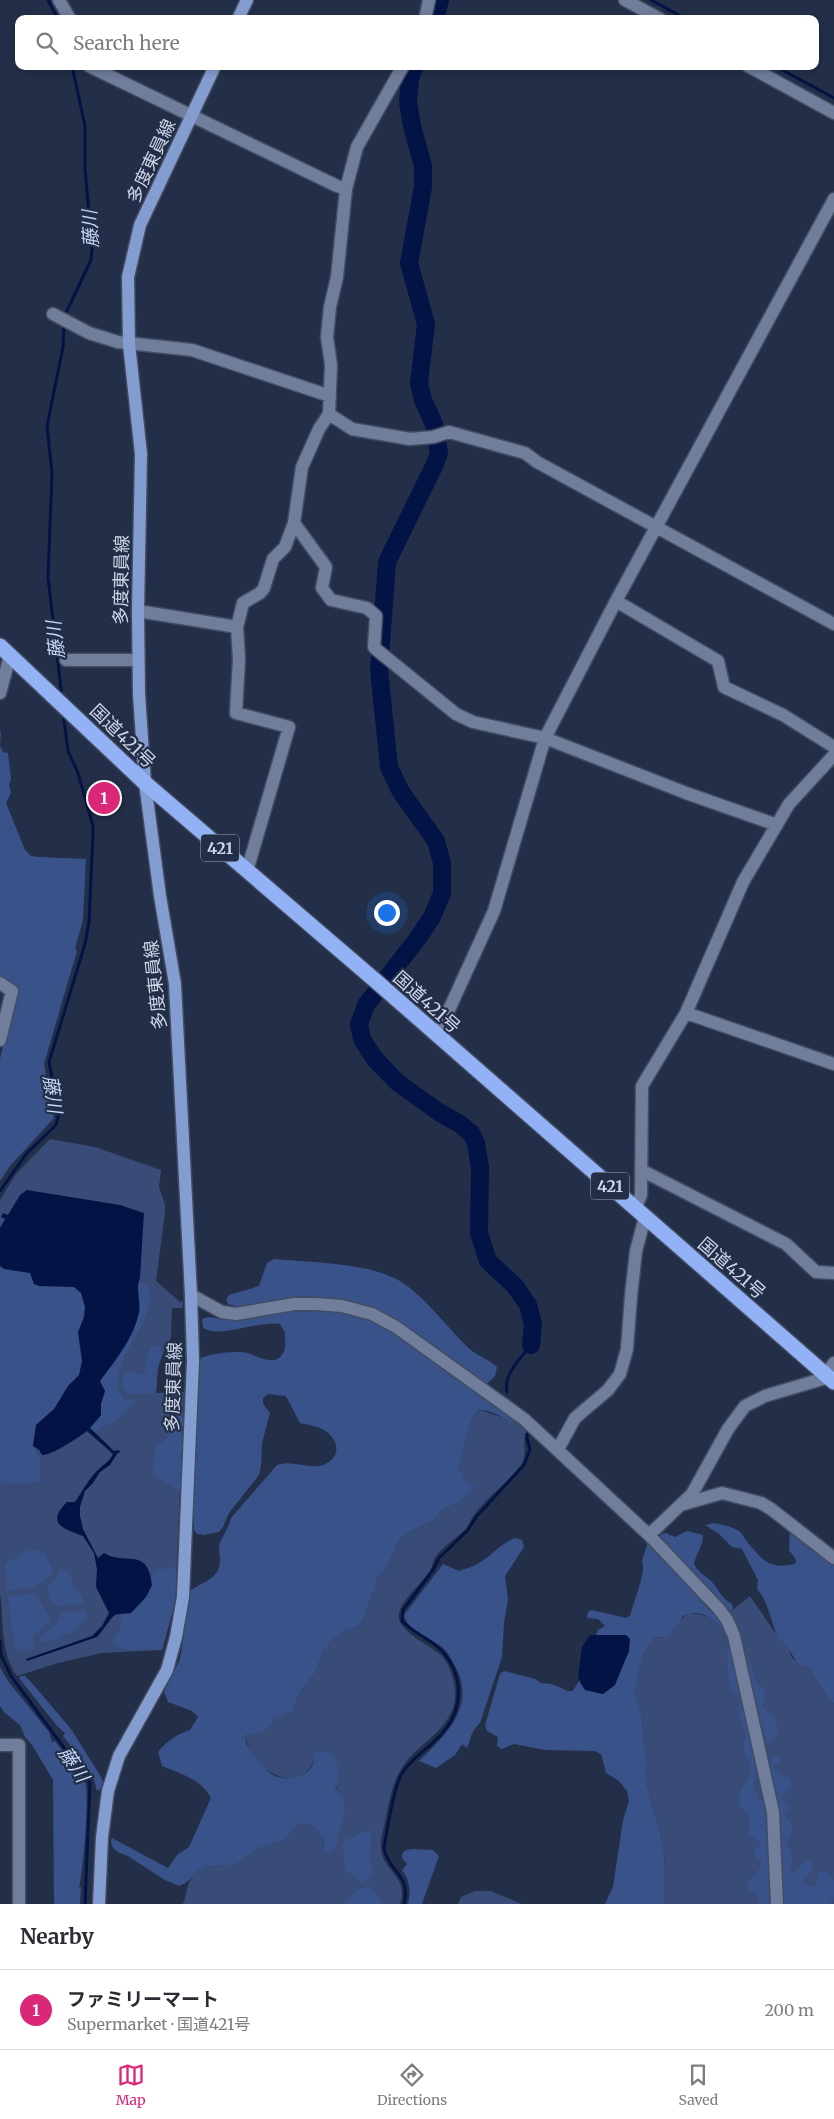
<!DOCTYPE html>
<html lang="en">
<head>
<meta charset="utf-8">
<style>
  body { margin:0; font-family:Merriweather,"Noto Sans JP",serif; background:#f2f2f3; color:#2b2b33 }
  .you { position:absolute; left:386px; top:912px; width:18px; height:18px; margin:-12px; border:4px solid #fff; border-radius:50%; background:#1a73e8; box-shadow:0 0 0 8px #1a73e833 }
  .badge { display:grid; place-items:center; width:32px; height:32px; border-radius:50%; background:#db2777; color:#fff; font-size:16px; font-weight:700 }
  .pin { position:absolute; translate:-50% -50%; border:2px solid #fff; box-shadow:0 1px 5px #0006 }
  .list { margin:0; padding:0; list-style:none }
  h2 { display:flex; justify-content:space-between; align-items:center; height:65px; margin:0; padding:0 20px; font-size:21px }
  h2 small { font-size:16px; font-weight:400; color:#7c7c81 }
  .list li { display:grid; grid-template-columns:32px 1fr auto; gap:15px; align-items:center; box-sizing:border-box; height:80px; padding:0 20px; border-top:1px solid #e1e1e2 }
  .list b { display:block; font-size:19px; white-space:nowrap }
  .list p { margin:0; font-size:16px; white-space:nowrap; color:#7c7c81 }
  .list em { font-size:16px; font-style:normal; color:#7c7c81 }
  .icon { flex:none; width:28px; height:28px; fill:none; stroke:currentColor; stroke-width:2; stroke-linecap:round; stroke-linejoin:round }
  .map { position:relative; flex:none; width:834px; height:1904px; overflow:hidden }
  .search { position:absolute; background:#fff; box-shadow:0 2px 8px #0003; left:15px; right:15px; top:15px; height:55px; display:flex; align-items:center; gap:12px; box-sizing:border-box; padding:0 18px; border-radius:10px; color:#7c7c81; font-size:19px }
  .sheet { height:145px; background:#fff }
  nav { display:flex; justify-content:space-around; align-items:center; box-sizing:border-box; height:70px; border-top:1px solid #e1e1e2; background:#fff; font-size:14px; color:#7c7c81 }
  nav a { display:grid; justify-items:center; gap:2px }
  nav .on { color:#db2777 }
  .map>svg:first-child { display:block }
</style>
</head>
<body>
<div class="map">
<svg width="834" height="1904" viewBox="0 0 834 1904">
  <rect width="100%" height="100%" fill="#232f48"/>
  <path fill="#394c77" d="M50,1139L95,1147L161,1170L159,1187L165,1205V1212L156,1281L180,1302L183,1301L182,1308H172L171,1336L169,1344L159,1359L156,1393L184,1392L175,1602L162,1650L102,1653L58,1663L17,1676C0,1653 4,1621 0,1594V1200L16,1174Z
    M480,1410L504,1418L507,1421L514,1418L528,1429C520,1440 529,1453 521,1465C507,1483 488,1496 474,1515C470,1520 469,1526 464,1530C456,1539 443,1546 436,1556C433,1560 433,1566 430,1570C428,1574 424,1578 421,1582C414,1591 401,1602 399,1613C394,1630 431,1645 442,1656C449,1664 453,1677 455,1687C460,1730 414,1742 399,1773C389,1791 387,1816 382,1835C374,1872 411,1872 400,1904H183C187,1894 187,1880 196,1872C208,1861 226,1870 239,1862C246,1858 251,1851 258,1848C268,1843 276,1842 286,1835C292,1832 292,1826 300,1824C305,1823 310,1825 315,1827L318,1834L324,1839L323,1852L342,1795L315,1758C298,1803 245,1764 246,1734L279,1716L292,1712L301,1690L315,1674L322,1655L331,1641L347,1630L357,1627L362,1621L375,1589V1581L387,1567L399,1540L410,1532L433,1521L442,1510L458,1503L474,1487L464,1480L458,1471L472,1418Z
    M750,1596L781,1641L788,1647L792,1658L808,1666L828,1698L834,1704V1904H665C664,1885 666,1864 663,1845C659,1820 643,1789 647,1765L641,1712L634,1690C640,1681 637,1677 640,1667C642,1657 647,1646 654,1638H662L672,1633L677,1623L687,1614C708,1613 717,1619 728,1638L729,1613Z
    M475,1891H491L522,1904H458L461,1897Z"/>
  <path fill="#39528a" d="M1,731L0,746L3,752L8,753L11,779L9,785L11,793L6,803L25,850L31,856L39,857L86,859L83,920L75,949L77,951L44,1064L54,1118L10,1166L0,1181V1059L16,990L0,977V732Z
    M274,1259C308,1262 364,1263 394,1278C421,1290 449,1331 472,1351C480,1357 490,1360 497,1367L495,1376L487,1384C438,1350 389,1304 328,1298C302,1295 266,1303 240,1307L228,1304L226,1299L229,1295L259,1286L267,1263Z
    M0,1266L4,1269L31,1273L37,1285L39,1286L74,1287L81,1293L85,1307L78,1337L82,1361L81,1370L77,1378L70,1384L54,1409L35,1428L33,1446L40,1459V1481L35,1483H1L0,1481Z
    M139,1283L145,1284C170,1311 96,1368 124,1399L137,1400L119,1418L94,1432L90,1428L100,1418L101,1402L105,1394L100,1381C121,1352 146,1325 138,1285Z
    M304,1309L346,1312L363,1317L378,1325L404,1339L514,1418V1422L507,1421C502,1416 487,1409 479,1410L472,1418L458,1471L462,1473L464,1480L475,1487L458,1503L442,1510L433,1521L410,1532L399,1540L387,1567L375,1581V1589L362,1621L357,1627L347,1630L331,1641L322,1655L315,1674L301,1690L292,1712L274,1719C269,1732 258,1733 246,1734C246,1737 245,1740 246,1742C247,1749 267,1772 273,1775C290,1784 318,1775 314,1752L322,1751L333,1755C339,1767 341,1775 335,1787L342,1795L345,1811L335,1850L326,1853L323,1852L324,1839L318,1834L315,1827C292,1818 297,1829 284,1839C277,1844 266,1844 259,1848C249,1852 243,1862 233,1865C223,1867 213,1864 203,1868C191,1873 193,1881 179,1886L163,1879L128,1856C119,1854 108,1848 112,1838L168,1868L178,1854L189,1847L211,1798C201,1779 181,1774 162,1766L158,1752C167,1741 177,1734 190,1730L198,1717L192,1711L168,1702L164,1692L180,1659L191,1590C205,1581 221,1578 220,1558C220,1553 218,1548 220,1543C223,1534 229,1528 231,1518L277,1465C292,1460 304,1468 319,1466C332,1464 341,1452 334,1440C326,1427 314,1426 300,1423L286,1396L268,1394L263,1398V1404L270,1413L262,1443L261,1466L259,1475L229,1513L223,1527L219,1532L204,1535L197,1534L194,1530V1466L199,1362L201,1358C213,1353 228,1352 241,1352C253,1352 276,1371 284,1351C287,1345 284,1338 285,1332L280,1324C257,1320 222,1339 203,1328L202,1319L208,1317L232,1320Z
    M152,1346H158L163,1353L157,1370L156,1393L128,1394C121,1387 121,1380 125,1371L139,1374L145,1372L148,1353Z
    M177,1408L183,1412L181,1490H176L169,1483H164L153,1473C153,1463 157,1455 154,1446C182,1434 160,1426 174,1409Z
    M714,1523C723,1525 731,1526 739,1531C744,1535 745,1540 749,1544C765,1563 770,1569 795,1564L796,1560L789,1550L790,1528L834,1560V1704L828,1698L808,1666L800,1665C794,1659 791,1651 786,1646C782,1642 778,1639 776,1633C770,1618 768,1601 757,1589L758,1580L742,1549L732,1547L719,1534L705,1525Z
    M687,1531L703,1535C703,1547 696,1553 694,1564C698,1573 706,1576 712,1582C719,1590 722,1599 732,1604L733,1609L729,1613L660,1538L661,1534L666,1533L675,1537Z
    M515,1538L522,1540L524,1547L505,1576L508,1599L504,1623L502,1657L480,1723C471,1731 471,1738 467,1748L462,1744L455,1755L436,1768L419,1761C446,1735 477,1706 455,1666C451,1659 448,1652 442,1647C431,1638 407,1631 404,1615L443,1564L459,1571C468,1568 478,1565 485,1559C496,1551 502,1543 515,1538Z
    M648,1542L718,1616L728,1638C719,1622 703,1607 683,1616L669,1637L654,1638C647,1646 642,1657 640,1667C637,1677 640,1681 634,1690L641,1712L647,1765C643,1790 659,1820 663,1845C666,1864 664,1885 665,1904H605L613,1887L623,1820L629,1801L627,1791L619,1781L606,1773L601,1754L594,1751L545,1750L514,1744L502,1749L497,1746L498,1737L487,1731L485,1725L500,1674L504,1671L535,1679L541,1683L552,1684L568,1691H573L579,1681L585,1690L603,1694L626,1635H596L598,1630L605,1626L598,1619L587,1618L588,1612L592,1610L626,1618L630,1616C633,1604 647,1570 642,1561Z
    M32,1550L44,1552L54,1572L36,1587L7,1591L5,1564L24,1552Z
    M174,1567L177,1571L175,1602L162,1650C146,1647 125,1655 112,1643L120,1629L121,1615C146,1609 147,1590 157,1570Z
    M59,1571H68C72,1576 71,1581 74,1586C78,1593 84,1596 83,1604L58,1606L51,1603L47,1587L57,1577Z
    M32,1593L37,1596L51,1620L33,1636L34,1647L21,1652L15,1648L8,1597Z
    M85,1611L87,1614C87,1624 78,1623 75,1631C65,1635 51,1644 40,1641V1637L56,1624L62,1612Z
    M730,1648L734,1651L742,1691L738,1695H734C728,1682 727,1665 727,1651Z
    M749,1658C751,1665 753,1671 755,1678C760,1693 770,1682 762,1707L775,1718L779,1732L767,1745L746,1659Z
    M0,1667L8,1681L49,1732L52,1742L55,1741C64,1754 78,1767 85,1782C90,1793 83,1874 79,1887H81L80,1904H54L53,1780L32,1745L25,1737L20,1725L4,1712L0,1706Z
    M21,1676H25L31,1682L71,1729L101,1777L103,1783L99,1791L96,1789C96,1774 72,1748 63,1736L65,1733L57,1726L19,1678Z
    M743,1699L757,1766L753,1783L759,1800L766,1799L772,1904H759L757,1895L748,1889V1883L763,1864L755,1858L754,1850L759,1846L760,1841L747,1835C752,1822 749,1813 739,1805C736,1787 751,1783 751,1769C751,1762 746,1757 744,1751C742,1745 746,1742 746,1736C745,1724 736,1715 740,1702Z
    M775,1756L781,1757L782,1761L774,1766L776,1772L790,1778L792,1785L781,1799L789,1805L790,1809L784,1813L792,1825L791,1836L786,1841L792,1855L790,1875C799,1871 799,1863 811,1858L813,1859L810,1865L813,1871L804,1879L805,1884L815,1887L818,1880V1872H828L830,1877L834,1880V1898L829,1904H783L779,1811L770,1764L771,1759Z
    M370,1830L372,1837L370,1840L372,1848L369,1850C369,1859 373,1869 372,1877L366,1880L363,1885L354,1875L345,1871L343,1846L346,1840Z
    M412,1849L433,1850L439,1856L422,1904H408C411,1891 410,1881 402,1870L407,1864L402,1858C402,1851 405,1850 412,1849Z
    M369,1886L381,1900V1904H347V1900L359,1889Z"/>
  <path fill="#031346" d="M27,1190L120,1205L144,1213L140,1278C135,1288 141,1301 139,1313C133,1339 115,1361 100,1381L105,1391L101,1404V1415L90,1428L114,1451L119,1450L120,1452L117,1454L110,1465L100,1472L93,1483L85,1491L80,1507V1516L83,1529L98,1558L104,1553C126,1566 148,1546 152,1585L146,1597L131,1613C126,1614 119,1613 115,1615C113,1615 101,1633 97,1637L27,1661L26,1659L92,1636L102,1626L109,1613L96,1587L97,1569L94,1553L83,1536C64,1529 45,1524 67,1502H75C82,1492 89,1478 99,1469C105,1463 109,1462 113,1454L87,1431C79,1437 51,1456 42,1455L39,1450L33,1446L36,1425L54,1409L68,1386L79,1375L82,1361L78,1332L84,1317L85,1307L81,1293L74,1287L39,1286L34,1284L30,1273L4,1269L0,1266V1228L5,1219L1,1217L3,1213L8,1215L20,1195Z
    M590,1635H626L630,1639L629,1651L615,1685L603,1694L585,1690L578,1677L582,1647Z"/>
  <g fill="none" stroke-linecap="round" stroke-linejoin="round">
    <path stroke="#031346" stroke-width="3" d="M48,0L58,19
      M651,0L686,19
      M775,66L834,98
      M64,317L91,260L92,249L85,168V126L72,66
      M62,697L48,577L52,473L47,426L63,347L64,323
      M0,1191L27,1153L56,1125L59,1113L49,1062L85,944L89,922L93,834V826L78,773L68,751L63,713
      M507,1392C503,1374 521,1358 531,1345
      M0,1641L1,1655L11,1676L90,1783L85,1904
      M404,1904C411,1874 390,1874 384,1849C386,1834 394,1788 401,1775C411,1757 432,1747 444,1731C464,1707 463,1674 442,1651C431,1639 413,1633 402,1621L403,1610L433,1570L439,1558L468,1530L476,1517L524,1465L530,1449L527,1439V1434"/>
    <path stroke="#031346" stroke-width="18" d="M435,19L440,0
      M415,66L410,78L408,102L412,126L423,166V187L409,263L426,324L419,383L423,400L434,424L439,453L434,466L387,562L379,670L389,767L401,792L436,841L442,863V893L432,917L418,938L366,1005L359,1024L362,1039L374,1058L397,1082L440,1113L460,1124L471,1133L476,1143L480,1168L479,1233L488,1261L515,1286L528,1305L533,1324L531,1345"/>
    <g stroke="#424c61" stroke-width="15">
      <path id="minor" d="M59,0L70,19
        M625,0L660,19
        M425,19L429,0
        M89,66L337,186L346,189L337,277L330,307L327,337L331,365L329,414L352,429L410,439L433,437L449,432L525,453L537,462L834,624
        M748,66L834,113
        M346,189L357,147L403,66
        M53,314L89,333L118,342L192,350L330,396
        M329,414L319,429L302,467L294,523L326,567L322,588L331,600L367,608L376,616L374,647L377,650L456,714L473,722L545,738L686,793L777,825
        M616,601L718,661L724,687L783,715L834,747
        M138,611L237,627L243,603L260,593L264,588L273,559L285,547L294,523
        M237,627L239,659L236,713L289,727L247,871
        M66,660H138
        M0,693L10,656
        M0,983L12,991L0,1040
        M686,1013L834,1064
        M437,1036L494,911L545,738L616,601L834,199
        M641,1170L786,1244L816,1272L834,1273
        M635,1209L641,1195L642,1086L686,1013L743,882L789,804L834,755
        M191,1295L222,1312L236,1314L294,1304H316L342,1306L372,1314L396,1327L524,1419L649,1535L719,1609L727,1620L734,1636L773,1812L777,1904
        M826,1374L834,1363
        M558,1449L575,1418L608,1390L620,1374L627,1349L631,1296L636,1251L645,1217
        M684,1504L722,1493L761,1503L771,1509L834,1558
        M649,1535L692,1494L728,1429L745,1406L765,1396L829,1377
        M0,1745H19V1904"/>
    </g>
    <g stroke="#424c61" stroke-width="15">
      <path id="major" d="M238,19L247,0
        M99,1904L102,1837L108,1791L119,1756L167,1670L176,1637L183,1597L193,1361L191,1295L175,984L160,896L145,783L139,694L138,611L141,454L129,344L128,277L140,225L215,66"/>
    </g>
    <g stroke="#424c61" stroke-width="18">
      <path id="highway" d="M0,646L145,783L377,982L834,1382"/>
    </g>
    <use href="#minor" stroke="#707e9c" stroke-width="12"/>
    <use href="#major" stroke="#849dd1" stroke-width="12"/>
    <use href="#highway" stroke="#92b2f5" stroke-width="15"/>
  </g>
  <g text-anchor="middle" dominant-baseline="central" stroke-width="4.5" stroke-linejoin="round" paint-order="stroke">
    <g fill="#232f48" stroke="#9ba4b7" stroke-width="1">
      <rect x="201" y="834.5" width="38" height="27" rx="4"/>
      <rect x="591" y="1172.5" width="38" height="27" rx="4"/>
    </g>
    <g font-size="16" font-weight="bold" fill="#ced6e7">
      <text x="220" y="848">421</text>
      <text x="610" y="1186">421</text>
    </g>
    <g font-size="18" fill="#ced6e7" stroke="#232f48">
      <text transform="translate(151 161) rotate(-65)">多度東員線</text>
      <text transform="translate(121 580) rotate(-89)">多度東員線</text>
      <text transform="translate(123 736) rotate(44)">国道421号</text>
      <text transform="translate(155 985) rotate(-96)">多度東員線</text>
      <text transform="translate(427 1002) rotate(42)">国道421号</text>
      <text transform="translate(732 1268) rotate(41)">国道421号</text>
      <text transform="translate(173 1387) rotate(-88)">多度東員線</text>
    </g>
    <g font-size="19" font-style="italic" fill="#c6d7f9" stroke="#232f48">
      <text transform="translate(90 229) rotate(-93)">藤川</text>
      <text transform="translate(55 640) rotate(-96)">藤川</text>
      <text transform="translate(53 1094) rotate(82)">藤川</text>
      <text transform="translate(74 1764) rotate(56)">藤川</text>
    </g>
  </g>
</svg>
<div class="you"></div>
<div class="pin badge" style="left:104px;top:798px">1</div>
<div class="search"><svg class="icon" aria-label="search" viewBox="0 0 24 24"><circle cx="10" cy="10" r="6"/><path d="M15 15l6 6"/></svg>Search here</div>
</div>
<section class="sheet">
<h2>Nearby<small></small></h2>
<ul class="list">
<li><span class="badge">1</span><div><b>ファミリーマート</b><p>Supermarket · 国道421号</p></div><em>200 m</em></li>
</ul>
</section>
<nav>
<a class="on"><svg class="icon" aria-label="map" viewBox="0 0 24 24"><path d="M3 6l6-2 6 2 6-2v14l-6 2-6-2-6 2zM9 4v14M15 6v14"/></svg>Map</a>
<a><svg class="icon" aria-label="directions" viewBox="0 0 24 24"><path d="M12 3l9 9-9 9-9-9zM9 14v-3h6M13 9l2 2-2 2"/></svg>Directions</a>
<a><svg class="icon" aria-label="saved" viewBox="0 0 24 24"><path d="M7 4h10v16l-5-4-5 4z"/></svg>Saved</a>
</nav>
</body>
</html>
